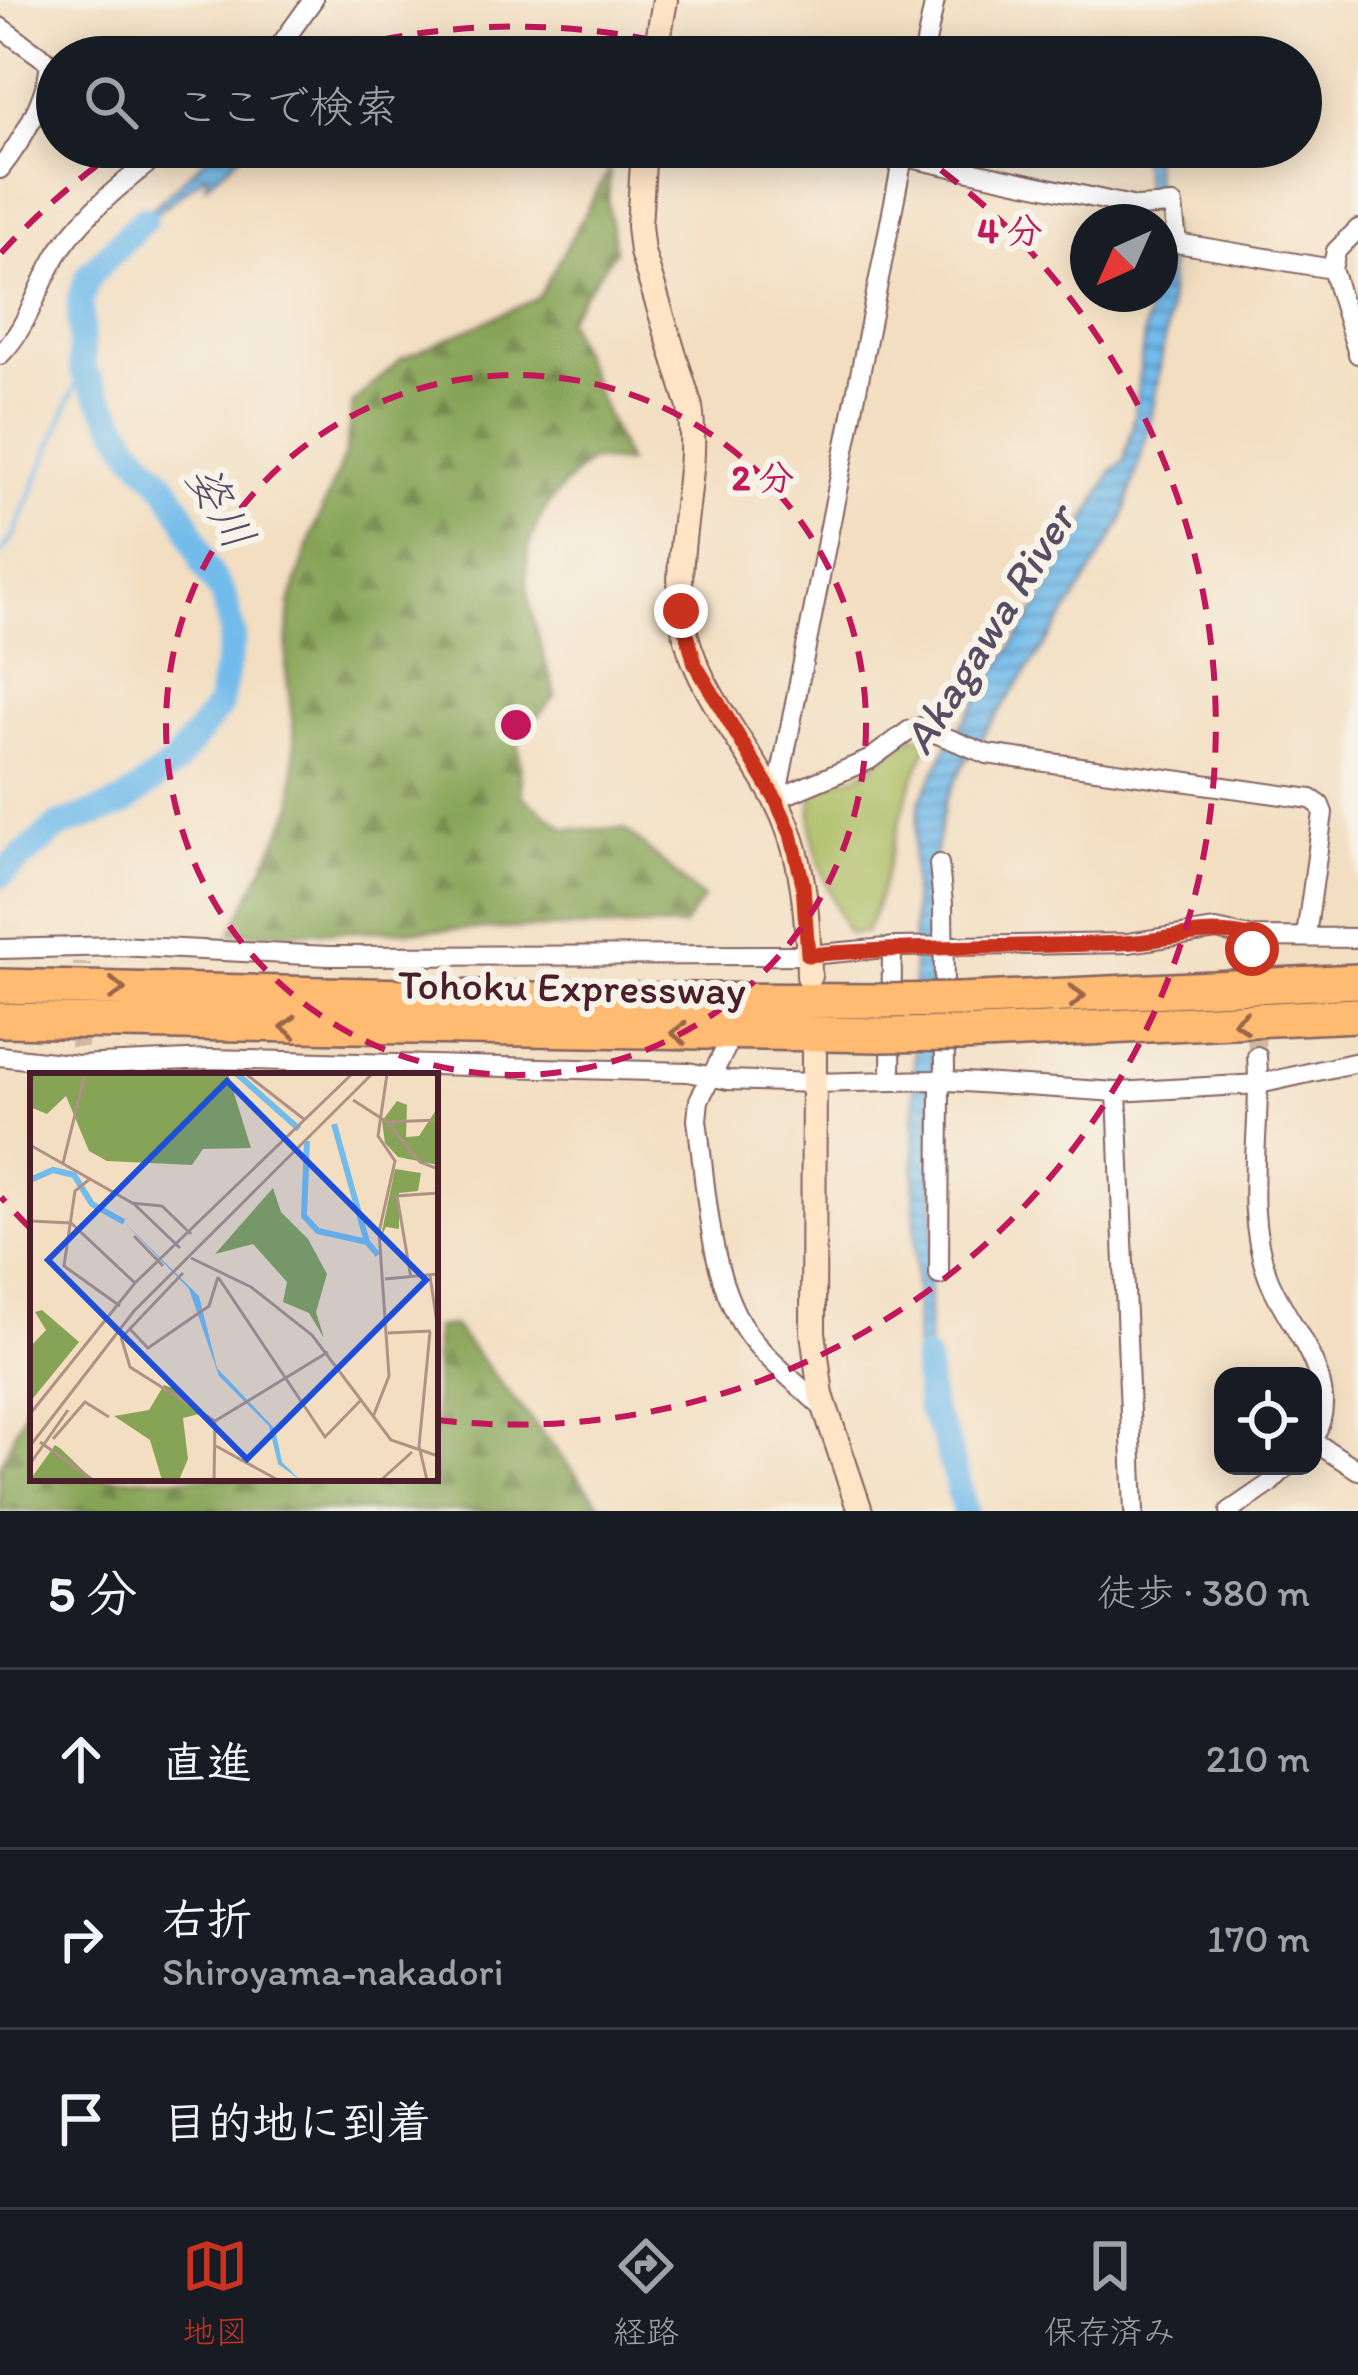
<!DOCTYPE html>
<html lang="ja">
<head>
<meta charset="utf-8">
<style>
  body { margin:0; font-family:Itim,"Klee One",sans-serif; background:#20242c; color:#f1f3f6 }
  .controls { position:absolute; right:36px; bottom:36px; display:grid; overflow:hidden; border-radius:24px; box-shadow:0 6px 30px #0003 }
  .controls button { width:108px; height:108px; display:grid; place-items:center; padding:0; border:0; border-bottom:3px solid #363941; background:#171b24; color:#f1f3f6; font:60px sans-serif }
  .compass { position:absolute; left:1070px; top:204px; width:108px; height:108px; border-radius:50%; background:#171b24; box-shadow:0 6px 30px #0003; rotate:225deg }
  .stop { position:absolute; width:36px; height:36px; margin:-27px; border:9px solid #c8321e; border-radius:50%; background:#fff }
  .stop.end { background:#c8321e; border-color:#fff; box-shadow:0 3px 12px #0008 }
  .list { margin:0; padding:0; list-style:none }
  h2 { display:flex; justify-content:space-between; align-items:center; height:156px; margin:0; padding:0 48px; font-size:51px }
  h2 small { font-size:39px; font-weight:400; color:#9ea1a6 }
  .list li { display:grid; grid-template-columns:78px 1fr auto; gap:36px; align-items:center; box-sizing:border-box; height:180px; padding:0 48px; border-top:3px solid #363941 }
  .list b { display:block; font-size:45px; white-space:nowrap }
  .list p { margin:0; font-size:39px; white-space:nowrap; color:#9ea1a6 }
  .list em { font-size:39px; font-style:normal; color:#9ea1a6 }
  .icon { flex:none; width:66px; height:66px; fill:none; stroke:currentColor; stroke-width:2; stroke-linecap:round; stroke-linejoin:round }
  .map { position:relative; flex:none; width:1358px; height:1511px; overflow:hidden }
  .search { position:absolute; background:#171b24; box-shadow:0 6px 30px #0003; left:36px; right:36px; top:36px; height:132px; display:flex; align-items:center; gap:30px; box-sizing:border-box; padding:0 42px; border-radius:66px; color:#9ea1a6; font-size:45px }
  .sheet { height:696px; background:#171b24 }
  nav { display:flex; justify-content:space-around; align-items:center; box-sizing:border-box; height:168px; border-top:3px solid #363941; background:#171b24; font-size:33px; color:#9ea1a6 }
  nav a { display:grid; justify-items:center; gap:6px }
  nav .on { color:#c8321e }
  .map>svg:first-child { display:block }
</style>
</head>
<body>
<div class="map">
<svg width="1358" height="1511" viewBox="0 0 1358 1511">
  <defs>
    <pattern id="forest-firs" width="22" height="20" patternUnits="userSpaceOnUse" patternTransform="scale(3)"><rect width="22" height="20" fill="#87a456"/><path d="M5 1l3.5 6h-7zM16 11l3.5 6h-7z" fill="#708547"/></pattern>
    <pattern id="water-rules" width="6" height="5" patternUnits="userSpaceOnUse" patternTransform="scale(3)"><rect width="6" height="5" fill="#72bceb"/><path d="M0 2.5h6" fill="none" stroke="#6098bf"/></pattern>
  </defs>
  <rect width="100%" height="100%" fill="#f7f3e8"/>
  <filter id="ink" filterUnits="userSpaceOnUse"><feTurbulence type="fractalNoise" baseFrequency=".00833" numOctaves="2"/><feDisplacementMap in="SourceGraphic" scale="24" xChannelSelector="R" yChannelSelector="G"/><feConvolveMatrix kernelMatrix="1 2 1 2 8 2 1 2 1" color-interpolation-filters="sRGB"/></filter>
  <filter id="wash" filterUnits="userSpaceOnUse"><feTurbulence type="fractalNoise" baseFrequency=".004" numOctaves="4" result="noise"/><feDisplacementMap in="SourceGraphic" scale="48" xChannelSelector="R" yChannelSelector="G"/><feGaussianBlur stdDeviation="2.7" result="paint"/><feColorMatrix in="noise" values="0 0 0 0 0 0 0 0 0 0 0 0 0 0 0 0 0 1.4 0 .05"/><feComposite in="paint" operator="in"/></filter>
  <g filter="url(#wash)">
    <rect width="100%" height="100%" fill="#f3dec1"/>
    <path fill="#aabc60" stroke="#7a6e46" stroke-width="3" d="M912,736L932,739C897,800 894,868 866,932L848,934C832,897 797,826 817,787L861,774Z"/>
    <path fill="url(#forest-firs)" stroke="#686240" stroke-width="3" d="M610,168L608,202L615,251L566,319L627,463L591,460C498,538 524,592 556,695L518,739L522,796L566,829H625L703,899L683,926L231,933L293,808L295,743L286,669L290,604L311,537L345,454L353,403L401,359L538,298Z
      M453,1326L606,1511H0V1467L33,1390V1478H435V1328Z"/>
    <path fill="url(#water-rules)" stroke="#5e6e8b" stroke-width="3" d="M218,147H249L206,185L208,177L205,175L106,252Z
      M1139,147H1151L1155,185L1168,224L1169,314L1150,424L1122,522L1064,617L963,765L945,802L933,865L934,1229L929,1284L927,1404L916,1366L913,857L920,802L946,749L1046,594L1112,471L1124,461L1133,425L1148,305L1152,294H1160V222L1147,198Z"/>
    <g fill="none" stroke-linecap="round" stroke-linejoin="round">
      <path stroke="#72bceb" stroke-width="4.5" d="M0,555L15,534L82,369"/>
      <path stroke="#72bceb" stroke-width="27" d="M0,875L59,826L122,804L175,763L219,706L233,636L224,597L204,564L187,521L166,486L131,448L82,369L80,300L89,275L144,219
        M925,1360L930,1409L945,1439L965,1511"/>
    </g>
  </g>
  <g filter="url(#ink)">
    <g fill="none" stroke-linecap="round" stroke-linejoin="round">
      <path stroke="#d1b8a3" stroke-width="18" stroke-dasharray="18 9" stroke-linecap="butt" d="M1253,949L1257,1056
        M79,1047L82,963"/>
      <g stroke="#856260" stroke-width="22">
        <path id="street" d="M0,27L57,68
          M272,57L313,0
          M923,57L935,0
          M860,147L1136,207L1173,205L1177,243L1332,269
          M0,169C22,141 46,100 50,64
          M1358,229L1336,251L1332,269L1358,354
          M0,355C30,325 38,284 60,250C88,209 130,177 169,147
          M776,799L869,760L910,730L920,727L987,754L1311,799L1320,805L1323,813L1306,936
          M776,799L905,147
          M939,864L943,904L945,1069L940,1089L939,1275
          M0,949L118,946L329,956L809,955L897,947L1128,943L1216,930L1250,937L1358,938
          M725,1050L699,1100L697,1120C707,1189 708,1282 751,1338C772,1365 802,1387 826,1411
          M0,1056L78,1065L210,1059L688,1072L728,1080L813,1083L934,1080L1117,1092L1259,1084L1358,1062
          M1257,1056C1263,1130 1241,1205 1268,1277C1286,1325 1347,1384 1313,1438
          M891,1079L892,947
          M1117,1092L1134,1511
          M1313,1441L1358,1470
          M1230,1511L1268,1485L1287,1466"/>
      </g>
      <g stroke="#856260" stroke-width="28">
        <path id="secondary" d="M655,57L665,0
          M644,147L639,226L642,252L690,407C701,483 667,561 686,636C701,694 746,745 774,797C804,852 808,915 809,976
          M814,1055L813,1332L821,1395L860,1511"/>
      </g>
      <g stroke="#856260" stroke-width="38">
        <path id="highway" d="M0,986L529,999L880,1001
          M960,1000L1358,981
          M0,1020L880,1035
          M960,1034L1358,1015"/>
      </g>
      <use href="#street" stroke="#fff" stroke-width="18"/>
      <use href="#secondary" stroke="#ffe4c6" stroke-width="24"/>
      <use href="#highway" stroke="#febb71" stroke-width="33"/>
      <g stroke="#856260" stroke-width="38" stroke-linecap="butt">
        <path id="highway-bridge" d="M880,1001L960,1000
          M880,1035L960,1034"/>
      </g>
      <use href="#highway-bridge" stroke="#febb71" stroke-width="33"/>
    </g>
    <defs><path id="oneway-chevron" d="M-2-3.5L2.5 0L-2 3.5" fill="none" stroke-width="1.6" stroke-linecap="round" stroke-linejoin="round" transform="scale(3)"/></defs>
    <g stroke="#9b654a">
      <use href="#oneway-chevron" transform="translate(117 989) rotate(2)"/>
      <use href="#oneway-chevron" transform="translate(1077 996) rotate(-2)"/>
      <use href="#oneway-chevron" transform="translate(1241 1022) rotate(177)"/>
      <use href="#oneway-chevron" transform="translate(289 1027) rotate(-179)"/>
      <use href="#oneway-chevron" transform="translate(679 1033) rotate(-179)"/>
    </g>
  </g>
  <g fill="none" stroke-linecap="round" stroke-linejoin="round" filter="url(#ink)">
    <path stroke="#c8321e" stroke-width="15" d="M681,611L695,664L776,800L791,834L803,884L808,955C913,946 1017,947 1122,943C1172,941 1199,926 1250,937L1252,949"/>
  </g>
  <g fill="none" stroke="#c2185b" stroke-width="6" stroke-dasharray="21 15">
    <circle cx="516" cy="725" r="350"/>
    <path d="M30 1228A699 699 0 0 1 1 1197M1 253A699 699 0 0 1 120 149M312 57A699 699 0 0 1 720 57M912 149A699 699 0 0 1 437 1420"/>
  </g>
  <g text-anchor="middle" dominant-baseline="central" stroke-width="12" stroke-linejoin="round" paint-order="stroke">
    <g font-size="42" fill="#4a1f2b" stroke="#f7f3e8">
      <text transform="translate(572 987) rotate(1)">Tohoku Expressway</text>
    </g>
    <g font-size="45" font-style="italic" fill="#564e65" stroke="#f7f3e8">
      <text transform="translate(221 506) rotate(60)">姿川</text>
      <text transform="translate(988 629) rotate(-58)">Akagawa River</text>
    </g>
  </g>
  <g transform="translate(30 1073)">
    <rect width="408" height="408" fill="#f3dec1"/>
    <path d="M0,1H198L221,75L173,76L162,92L77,88L59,78L36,23L17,41L0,34ZM367,28L377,32L376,64L389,63L408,34V92L368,84L355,70L352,48ZM365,96L391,100L388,118L369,120V156L356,154L351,163ZM243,115L251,139L278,166L297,201L286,239L294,265L279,240L253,229L257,209L223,171L185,181ZM12,237L49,269L0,329V274L16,257L5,239ZM134,312L151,318L169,341L153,345L158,386L149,407H132L120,367L84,343L119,337ZM25,372L31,376L63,407H0Z" fill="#87a456"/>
    <path d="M89,144L169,223L187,295L245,356L252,389L270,407L248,391L239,353L189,303L159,216Z" fill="#72bceb"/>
    <path fill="none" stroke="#72bceb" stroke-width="6" d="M207,1L269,56M304,51L337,169M277,68L274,143L288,158L337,169L348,182M0,107L23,97L44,102L62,131L94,149"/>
    <path fill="none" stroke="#af9285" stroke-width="3" d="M216,1L275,47M323,27L357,49L390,89L408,96M357,49L408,47M0,72L104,131L150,175M33,90L55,1M61,105L45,118L34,193L90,233M101,130L132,133L161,161M0,148L41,150L105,210M104,163L133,193M161,185L221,214L282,262L361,367L408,383M400,203L408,257M188,204L295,364L331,327M381,205L367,123L408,120M355,206L408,201M100,256L118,275L179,233L188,204M358,260L401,258M95,261L153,200M91,264L100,294L185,348M0,341L105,210L322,1M343,344L359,303L349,159L365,88L348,63L357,1M185,348L298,279M23,366L55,329L79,344M10,369L63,407M0,373L104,238L342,1M186,373L248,407M0,391L38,337M184,407L185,348M351,407L382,379M397,407L389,373L400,259"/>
    <path fill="#1d4ed8" fill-opacity="0.15" stroke="#1d4ed8" stroke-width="6" d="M197,8L396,207L217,386L18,187Z"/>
    <rect width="408" height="408" fill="none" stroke="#4a1f2b" stroke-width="6"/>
  </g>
  <circle cx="516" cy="725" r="18" fill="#c2185b" stroke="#f7f3e8" stroke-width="6"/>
  <g font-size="36" text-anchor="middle" font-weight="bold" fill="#c2185b" stroke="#f7f3e8" stroke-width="12" stroke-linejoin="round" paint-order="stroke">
    <text x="1010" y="243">4 分</text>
    <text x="763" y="490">2 分</text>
  </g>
</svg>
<div class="controls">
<button><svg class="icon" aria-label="locate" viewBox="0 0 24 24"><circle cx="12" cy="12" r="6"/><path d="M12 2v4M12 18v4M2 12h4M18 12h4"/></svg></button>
</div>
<svg class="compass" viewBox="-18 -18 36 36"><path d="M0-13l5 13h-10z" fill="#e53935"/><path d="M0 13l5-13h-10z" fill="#9ea1a6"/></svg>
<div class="stop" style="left:1252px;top:949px"></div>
<div class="stop end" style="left:681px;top:611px"></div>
<div class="search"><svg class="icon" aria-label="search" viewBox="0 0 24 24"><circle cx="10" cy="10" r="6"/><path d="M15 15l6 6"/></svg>ここで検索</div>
</div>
<section class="sheet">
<h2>5 分<small>徒歩 · 380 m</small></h2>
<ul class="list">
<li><svg class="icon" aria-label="ahead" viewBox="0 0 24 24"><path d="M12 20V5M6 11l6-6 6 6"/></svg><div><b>直進</b></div><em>210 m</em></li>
<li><svg class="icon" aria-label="right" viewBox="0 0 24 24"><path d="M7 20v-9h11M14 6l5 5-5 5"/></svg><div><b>右折</b><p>Shiroyama-nakadori</p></div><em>170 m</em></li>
<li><svg class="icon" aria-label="arrive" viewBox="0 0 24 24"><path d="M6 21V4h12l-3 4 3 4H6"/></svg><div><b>目的地に到着</b></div></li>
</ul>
</section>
<nav>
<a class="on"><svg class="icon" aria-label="map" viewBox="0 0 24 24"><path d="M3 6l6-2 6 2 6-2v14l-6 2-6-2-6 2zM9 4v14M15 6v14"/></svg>地図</a>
<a><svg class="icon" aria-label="directions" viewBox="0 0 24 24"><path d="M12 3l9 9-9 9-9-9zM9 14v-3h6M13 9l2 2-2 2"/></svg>経路</a>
<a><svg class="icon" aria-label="saved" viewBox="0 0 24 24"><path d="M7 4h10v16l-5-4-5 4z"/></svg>保存済み</a>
</nav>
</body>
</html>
